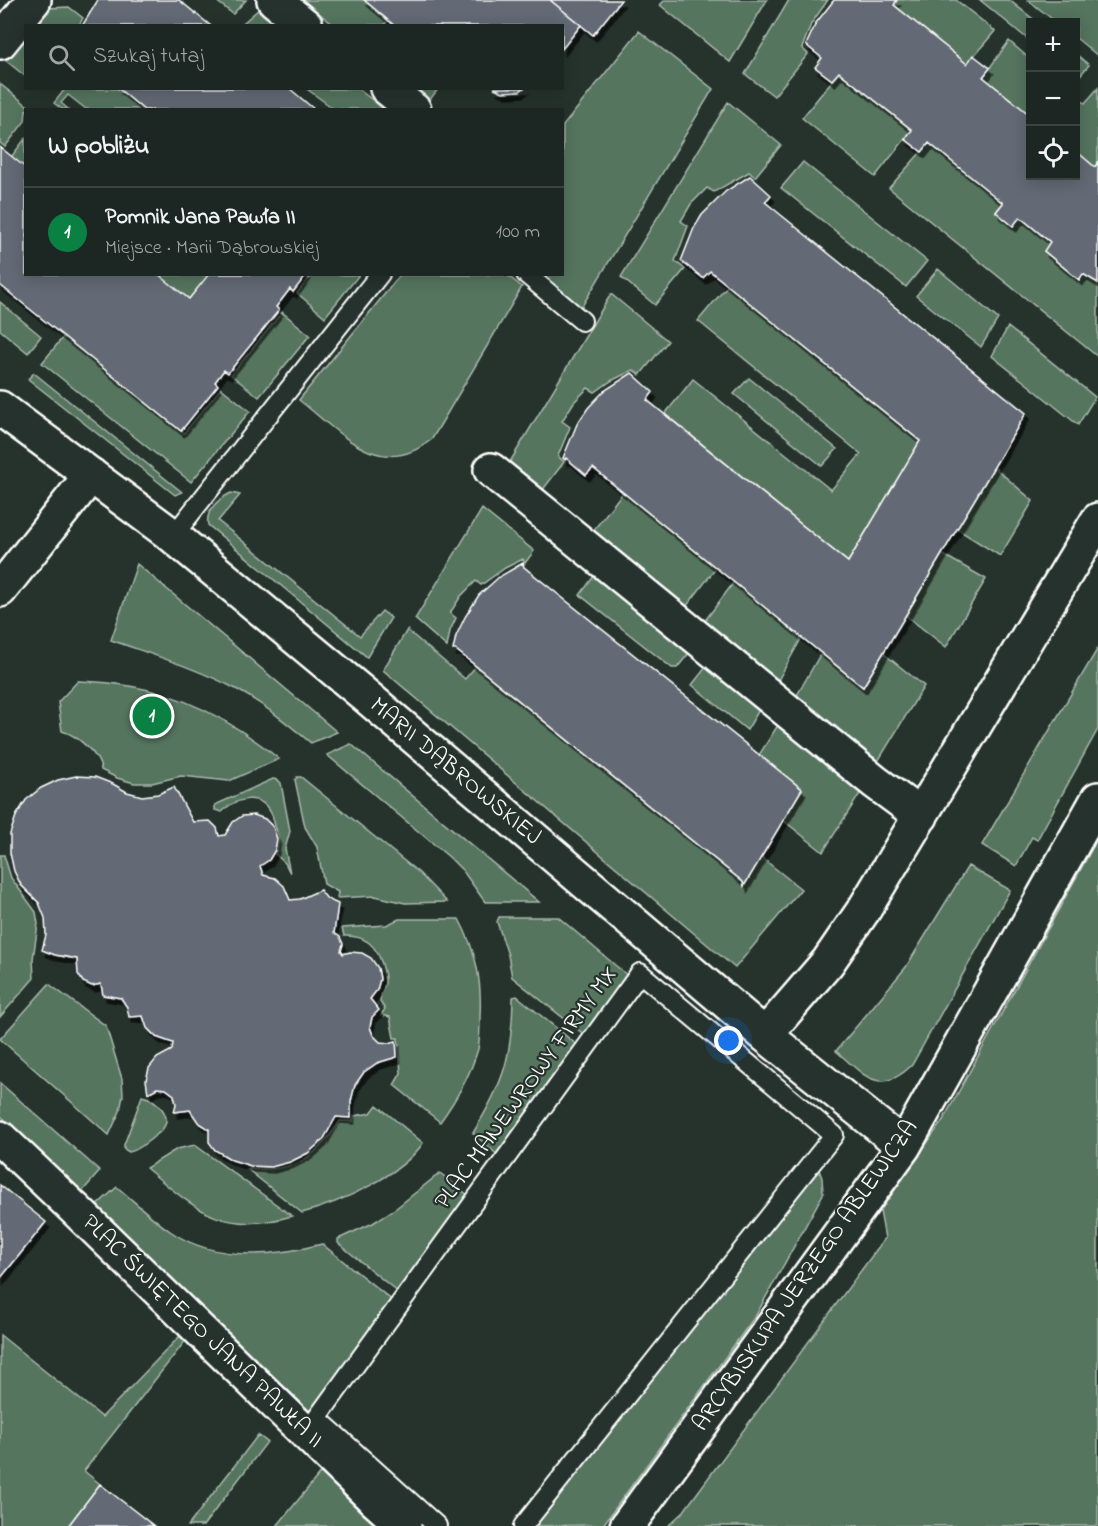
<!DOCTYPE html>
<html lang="pl">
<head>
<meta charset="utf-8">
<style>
  body { margin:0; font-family:"Indie Flower",sans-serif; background:#252e2a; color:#f1f3f6 }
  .controls { position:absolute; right:18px; top:18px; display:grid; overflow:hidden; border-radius:0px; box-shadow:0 3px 15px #0003 }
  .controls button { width:54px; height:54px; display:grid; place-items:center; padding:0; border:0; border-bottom:2px solid #3a4340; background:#1c2622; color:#f1f3f6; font:30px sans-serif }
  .you { position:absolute; left:729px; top:1041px; width:21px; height:21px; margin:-15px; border:4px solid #fff; border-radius:50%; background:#1a73e8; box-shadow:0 0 0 9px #1a73e833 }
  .badge { display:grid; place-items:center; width:39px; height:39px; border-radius:50%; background:#0b8043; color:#fff; font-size:20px; font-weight:700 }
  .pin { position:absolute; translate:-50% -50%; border:3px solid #fff; box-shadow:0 2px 6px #0006 }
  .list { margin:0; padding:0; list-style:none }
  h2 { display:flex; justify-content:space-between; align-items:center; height:78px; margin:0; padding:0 24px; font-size:26px }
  h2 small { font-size:20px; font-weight:400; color:#a0a5a5 }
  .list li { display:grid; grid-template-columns:39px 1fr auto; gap:18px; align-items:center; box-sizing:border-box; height:90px; padding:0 24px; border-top:2px solid #3a4340 }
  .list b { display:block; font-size:22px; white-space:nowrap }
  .list p { margin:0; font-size:20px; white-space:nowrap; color:#a0a5a5 }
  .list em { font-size:20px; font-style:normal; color:#a0a5a5 }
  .icon { flex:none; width:33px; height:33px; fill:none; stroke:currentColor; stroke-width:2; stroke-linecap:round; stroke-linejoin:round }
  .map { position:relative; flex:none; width:1098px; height:1526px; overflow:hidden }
  .search { position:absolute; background:#1c2622; box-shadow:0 3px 15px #0003; left:24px; top:24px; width:540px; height:66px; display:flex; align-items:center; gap:15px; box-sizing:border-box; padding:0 21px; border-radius:0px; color:#a0a5a5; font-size:22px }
  .panel { position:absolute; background:#1c2622; box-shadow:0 3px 15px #0003; left:24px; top:108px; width:540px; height:168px; border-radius:0px }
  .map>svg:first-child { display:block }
</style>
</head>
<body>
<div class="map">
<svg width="1098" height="1526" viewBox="0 0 1098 1526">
  <defs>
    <filter id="shadow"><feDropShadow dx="3.5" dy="6" stdDeviation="0" flood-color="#0009"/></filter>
  </defs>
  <rect width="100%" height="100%" fill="#26332d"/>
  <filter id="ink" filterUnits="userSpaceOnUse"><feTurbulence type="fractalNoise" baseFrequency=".0167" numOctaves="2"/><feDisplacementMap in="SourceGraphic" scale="12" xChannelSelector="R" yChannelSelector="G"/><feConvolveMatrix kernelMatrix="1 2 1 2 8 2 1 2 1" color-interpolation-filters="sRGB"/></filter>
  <g filter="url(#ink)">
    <path fill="#55755e" stroke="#aabaae" stroke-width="1.5" d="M215,0H246L233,14Z
      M302,0H364L389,20L384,25H334Z
      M665,0H767L730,62L660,5Z
      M789,0H828L811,24L802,48L808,54L774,96L745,74Z
      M897,0H956L995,31L967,64L894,5Z
      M980,0H1009L1037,22H1030V41Z
      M1028,0H1094L1098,3V56L1076,38V22H1056Z
      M69,7L83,18L79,25L33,26L47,8Z
      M259,9L280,25H246L243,23Z
      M639,31L713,89L581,308L540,275L562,274L563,126Z
      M25,35V76L5,60Z
      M1009,41L1030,59V115L983,77Z
      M1076,54L1089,65L1077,79L1076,78Z
      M839,72L912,130L875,177L802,118Z
      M0,84L32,109L26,110L25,121L5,147L0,143Z
      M1098,88V161L1095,167L1076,151V96L1085,103Z
      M65,89H118L144,109H86L68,95L61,103L68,109H62L54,103Z
      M307,89H358L384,109H334Z
      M413,89H438L429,101Z
      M728,102L781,145L755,177L749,172L714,192L707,188L691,204L681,221L688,226L675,261L685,269L655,305L621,277Z
      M25,139V168L11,157Z
      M929,143L1003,203L996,212L1013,226L1020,217L1050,242L1044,251L1078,279L1083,274L1098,283V357L889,188Z
      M803,162L927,261L906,287L781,188Z
      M938,269L998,319L981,347L916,296Z
      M158,275H209L189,299Z
      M312,275V274L359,275L325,317L297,293Z
      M400,275H507L522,287L432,439C380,482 340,432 299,400Z
      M728,285L920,441L848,562L665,414L693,379L831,490L861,454L698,321Z
      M611,294L668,341L640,375L633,370L611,381L595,392L588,388L574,402L562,421L570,427L558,456L564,462L542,491L508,465Z
      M0,302L41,336L28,353L0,330Z
      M282,312L310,335L259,397L231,375Z
      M1008,327L1095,397L1078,425L992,356Z
      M64,336L184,433L221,388L250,411L191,482L42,363Z
      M34,373L182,492L175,495L28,379Z
      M749,378L837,449L822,466L734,394Z
      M994,467L1033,501L1000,556L957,529Z
      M623,492L716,568L686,607L593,531Z
      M231,493L240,495L218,521L360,636L382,611L391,618L367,657L208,525C205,510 219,499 231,493Z
      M482,509L534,551L525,563L523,559L505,568L481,585L476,581L461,596L450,613L456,618L450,631L447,647L415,619Z
      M942,554L986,579L946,647L905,615Z
      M137,564L337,732L311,743C288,724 264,704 236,689C196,668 153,655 111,640Z
      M594,576L689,653L677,668H672L580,595Z
      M734,582L802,637L777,682L704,622Z
      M407,630L465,679L476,666L743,882L744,885L761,857L801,889L735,968L383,670Z
      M1098,648V729L1037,840L1032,837L1016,866L982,845Z
      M821,653L862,686L883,653L924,686L877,763L796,697Z
      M706,667L759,710L747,730L692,685Z
      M78,681C158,683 217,708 279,759L229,781L181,776L152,783H134L117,778L101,770C100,755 77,735 62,731L58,702Z
      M778,725L861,792L823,852L783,820L802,789L759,755Z
      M351,744L539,902H485L463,871L449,857L327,755Z
      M297,777H301L419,873L447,902L405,903L375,896L337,898L338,892L324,884L317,847L305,827L295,780Z
      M273,779L278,780L281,783L290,831L285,849L290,873L285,863L275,854C281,843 279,837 275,826C274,822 273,816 271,813C260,792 235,798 222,812L215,810V805Z
      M1098,838V1526H668L684,1511L885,1238L880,1211L943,1120Z
      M0,855H4L11,878L36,912L38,924L33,959L34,978L0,1017Z
      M968,866L1010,890L912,1065C879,1097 864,1075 836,1051L906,967Z
      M499,917H558L634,981L591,1040L512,977L508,955L497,922Z
      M399,919H459C476,951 482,980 480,1016C480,1027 480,1039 478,1049C470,1076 456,1100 440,1122L394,1085L401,1073L398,1038H394L390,1017L381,1015L385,1009L380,1002C380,995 383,990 385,983C386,976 384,971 382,964C376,945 365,935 344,936L342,928L386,925Z
      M49,984L106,1026L122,1079L123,1095L120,1111L109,1135L0,1039Z
      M517,996L583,1050L503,1160L473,1133C504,1082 512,1058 513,997Z
      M0,1083L100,1171L81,1193L0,1115Z
      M142,1096C156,1099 175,1116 161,1131C158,1134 153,1137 150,1140C143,1145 137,1151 129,1152L124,1149V1145Z
      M377,1105L423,1143C401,1176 339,1203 302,1213L247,1169C294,1172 314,1161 340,1121H353L354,1116L371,1113Z
      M195,1145L292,1216C222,1236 197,1210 146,1168L177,1149Z
      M818,1167L822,1178L823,1194L756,1315L603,1525L523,1526Z
      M440,1173L474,1200L405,1298L338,1243V1239L373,1223L395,1209Z
      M117,1187C134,1201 151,1218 170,1231C214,1262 272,1257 322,1244L399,1306L317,1418L437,1526L297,1406L300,1402L95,1207Z
      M0,1335L102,1417L180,1336L186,1340L84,1471L100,1484L68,1526H0Z
      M258,1435L267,1442L203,1526H188Z
      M321,1472L382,1526H277Z"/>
    <path fill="#646a74" stroke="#fff" stroke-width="1.5" filter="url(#shadow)" d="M98,0H179L211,26H82Z
      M364,0H550L581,25L562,49V26H395Z
      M550,0H621L593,35Z
      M834,0H897L894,5L967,64L973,55L990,68L983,77L1030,115V176H1076V151L1095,167L1098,161V283L1083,274L1079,280L1044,251L1050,242L1020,217L1013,226L996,212L1003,203L929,143L922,152L905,139L912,130L839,72L832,80L815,67L822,58L806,45L816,23Z
      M118,88H289L315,110H144Z
      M494,88H524L520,91L503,92Z
      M0,147L26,168V274H158L189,299L209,274H307L293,292L290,289L276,307L279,310L228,373L224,370L215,382L218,385L181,431L0,285Z
      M750,176L771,195L765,202L1026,413L863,687L593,468L586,475L566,458L565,460L563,458L577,424L588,408L604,391L632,373L653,392L647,400L848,562L920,441L710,271L703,278L681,261L694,228L702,215L726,191Z
      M523,563L524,567L802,789L744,886L743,882L456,650H453L456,636L465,617L479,595L499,577Z
      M76,776L95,777L113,784L127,792L142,796L158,794L174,787L193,822L210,821L217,828L219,836L225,835L233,822L242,816L254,815L265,819L273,827L277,839L275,850L269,860L260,866L263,875L275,878L284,886L290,900L300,899L320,890L327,899L338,904L334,933L340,937L343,944L341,951L343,954L350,952L362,953L371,958L378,968L380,979L377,990L370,999L379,1010L372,1017L370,1027L373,1035L380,1042L389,1043L396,1041L397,1057L377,1063L364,1072L355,1085L351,1101V1118L336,1117L323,1140L308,1153L290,1162L271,1167L251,1166L232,1160L215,1150L209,1142V1129L198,1122L190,1110L174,1112L176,1104L174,1095L166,1089L157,1088L148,1093L146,1080L149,1068L157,1058L172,1050L173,1043L156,1037L147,1028L143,1016L129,1017L127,1007L121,998L103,995L101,984L92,986L83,982L78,974L77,959L55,955L42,950L46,935L45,918L39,903L21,885L14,871L10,853V834L16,816L26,800L41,788L58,780Z
      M0,1185L46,1222L0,1279Z
      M100,1484L154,1526H68Z"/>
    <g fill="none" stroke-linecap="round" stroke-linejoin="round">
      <g stroke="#fff" stroke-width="22">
        <path id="service" d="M526,274L582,321
          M173,536L380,274
          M437,1526L317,1418L640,973L834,1135L523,1526"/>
      </g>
      <g stroke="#fff" stroke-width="38">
        <path id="minor" d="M274,0L306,26
          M0,42L34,0
          M387,88L414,110
          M0,408L173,536L360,691L765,1035L904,1146
          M491,470L875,782L921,816
          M0,590L91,475
          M765,1035L828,962L865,908L1098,520
          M0,1138L78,1212L376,1501L404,1526
          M627,1526L904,1146L1098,799"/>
      </g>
      <use href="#service" stroke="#26332d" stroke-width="18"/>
      <use href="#minor" stroke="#26332d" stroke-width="33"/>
    </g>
  </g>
  <g text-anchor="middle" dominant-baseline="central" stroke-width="4.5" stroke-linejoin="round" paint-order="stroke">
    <g font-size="24" fill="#fff" stroke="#26332d">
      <text transform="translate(455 772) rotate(40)">MARII DĄBROWSKIEJ</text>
      <text transform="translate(527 1088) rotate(-54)">PLAC MANEWROWY FIRMY MX</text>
      <text transform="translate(806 1276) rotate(-55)">ARCYBISKUPA JERZEGO ABLEWICZA</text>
      <text transform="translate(202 1332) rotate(44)">PLAC ŚWIĘTEGO JANA PAWŁA II</text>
    </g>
  </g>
</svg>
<div class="controls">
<button>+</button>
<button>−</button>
<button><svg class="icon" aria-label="locate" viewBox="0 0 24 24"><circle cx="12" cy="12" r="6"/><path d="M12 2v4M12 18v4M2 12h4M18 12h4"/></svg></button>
</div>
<div class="you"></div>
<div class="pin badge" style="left:152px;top:716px">1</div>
<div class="search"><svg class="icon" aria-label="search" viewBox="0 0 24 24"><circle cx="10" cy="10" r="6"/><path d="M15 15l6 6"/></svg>Szukaj tutaj</div>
<section class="panel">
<h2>W pobliżu<small></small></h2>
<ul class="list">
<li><span class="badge">1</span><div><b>Pomnik Jana Pawła II</b><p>Miejsce · Marii Dąbrowskiej</p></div><em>100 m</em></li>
</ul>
</section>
</div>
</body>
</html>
